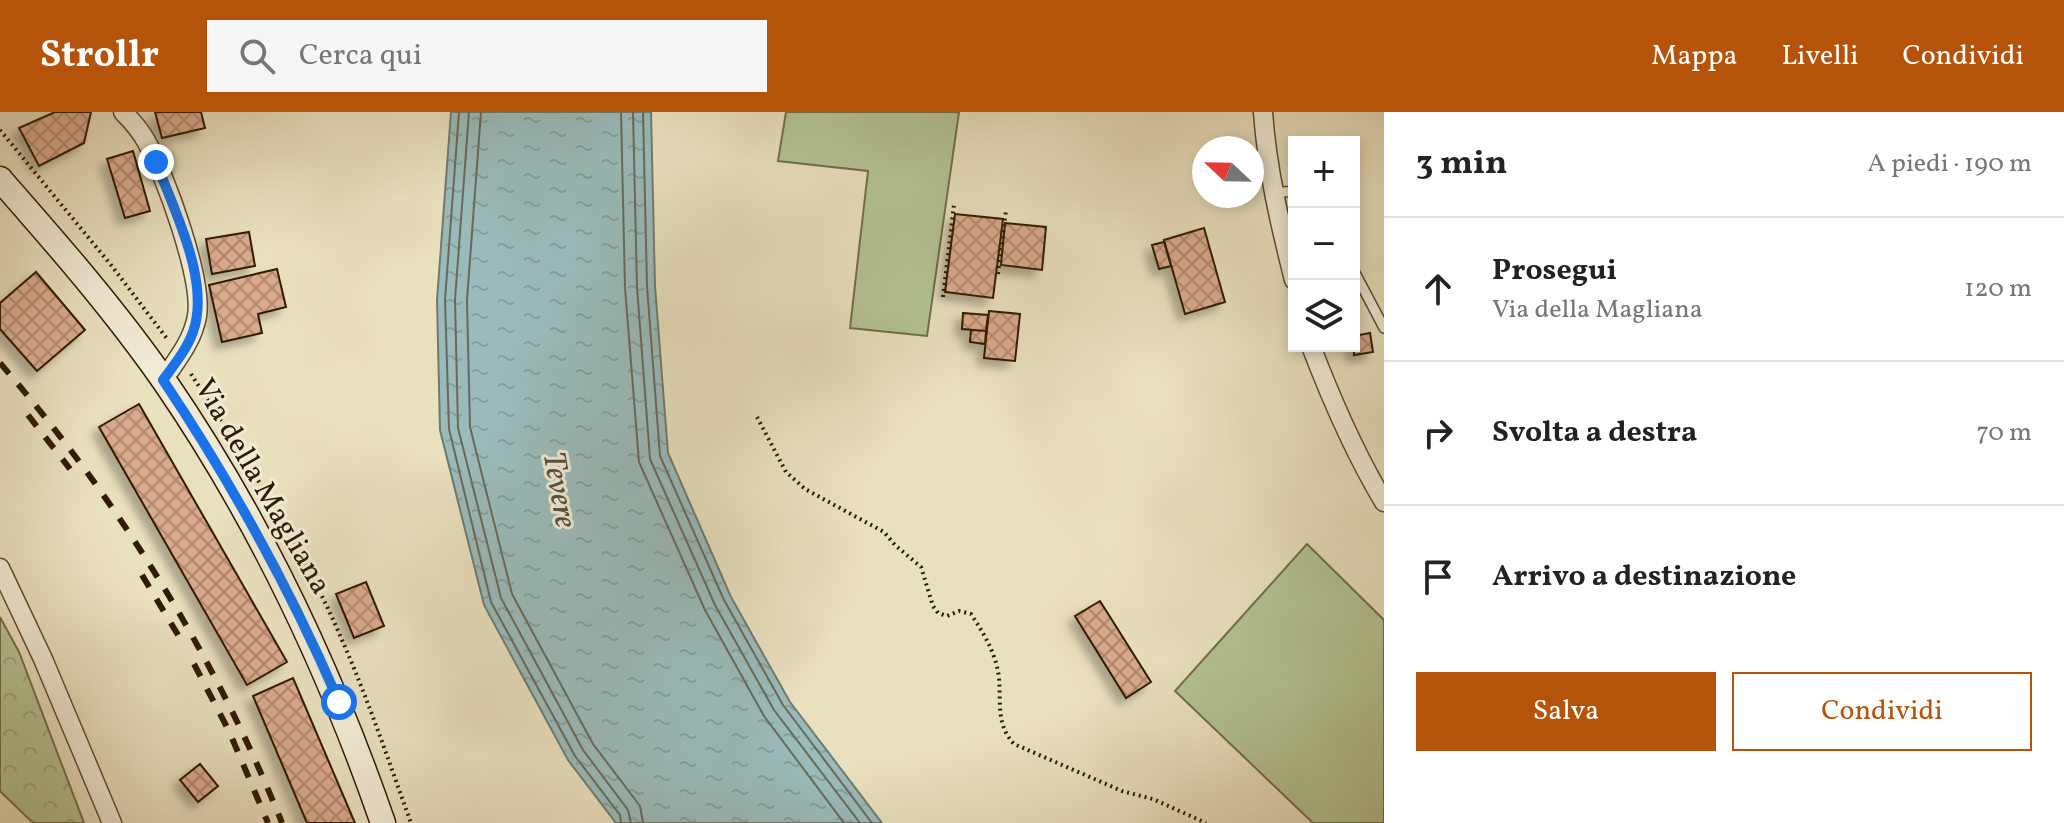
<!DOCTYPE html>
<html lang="it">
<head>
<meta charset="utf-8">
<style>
  body { margin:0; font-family:Vollkorn,serif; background:#f6f6f6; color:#222 }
  .controls { position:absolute; right:24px; top:24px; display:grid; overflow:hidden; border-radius:0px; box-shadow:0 4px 12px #0003 }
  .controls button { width:72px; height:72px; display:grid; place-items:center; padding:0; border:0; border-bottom:2px solid #e0e0e0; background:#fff; color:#222; font:40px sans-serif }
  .compass { position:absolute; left:1192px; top:24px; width:72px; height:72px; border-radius:50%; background:#fff; box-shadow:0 4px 12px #0003; rotate:292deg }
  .stop { position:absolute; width:24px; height:24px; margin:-18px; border:6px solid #1a73e8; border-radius:50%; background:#fff }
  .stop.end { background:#1a73e8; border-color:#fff; box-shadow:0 2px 8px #0008 }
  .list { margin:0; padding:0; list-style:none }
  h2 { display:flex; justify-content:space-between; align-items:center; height:104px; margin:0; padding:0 32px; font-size:34px }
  h2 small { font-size:26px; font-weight:400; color:#767676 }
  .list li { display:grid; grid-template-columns:52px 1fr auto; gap:24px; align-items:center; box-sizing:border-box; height:144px; padding:0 32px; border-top:2px solid #e0e0e0 }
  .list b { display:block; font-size:30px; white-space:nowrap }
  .list p { margin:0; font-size:26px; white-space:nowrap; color:#767676 }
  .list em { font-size:26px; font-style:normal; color:#767676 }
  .actions { display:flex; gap:16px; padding:24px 32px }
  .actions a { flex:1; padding:18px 0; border:2px solid #b45309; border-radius:0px; text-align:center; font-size:28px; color:#b45309 }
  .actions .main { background:#b45309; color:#fff }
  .icon { flex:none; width:44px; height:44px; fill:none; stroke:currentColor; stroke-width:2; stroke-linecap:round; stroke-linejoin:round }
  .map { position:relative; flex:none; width:1384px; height:711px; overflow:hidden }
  header { display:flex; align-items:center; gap:48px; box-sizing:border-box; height:112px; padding:0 40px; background:#b45309; color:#fff }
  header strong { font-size:38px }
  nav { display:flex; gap:44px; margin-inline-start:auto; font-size:28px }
  .search { width:560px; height:72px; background:#f6f6f6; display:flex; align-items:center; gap:20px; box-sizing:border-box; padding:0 28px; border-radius:0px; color:#767676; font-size:30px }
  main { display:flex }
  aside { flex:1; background:#fff }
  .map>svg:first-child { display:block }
</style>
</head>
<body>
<header>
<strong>Strollr</strong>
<div class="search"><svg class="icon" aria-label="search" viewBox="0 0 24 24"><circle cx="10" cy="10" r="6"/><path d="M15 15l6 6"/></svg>Cerca qui</div>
<nav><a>Mappa</a><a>Livelli</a><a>Condividi</a></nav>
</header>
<main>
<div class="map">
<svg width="1384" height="711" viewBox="0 0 1384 711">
  <defs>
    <pattern id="forest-crowns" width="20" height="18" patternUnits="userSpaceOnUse" patternTransform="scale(2)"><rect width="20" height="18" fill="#b4c393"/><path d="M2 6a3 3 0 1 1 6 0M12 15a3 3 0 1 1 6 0" fill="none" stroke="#9ba77d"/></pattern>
    <pattern id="water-ripples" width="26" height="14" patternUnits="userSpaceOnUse" patternTransform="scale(2)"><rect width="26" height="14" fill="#9abbba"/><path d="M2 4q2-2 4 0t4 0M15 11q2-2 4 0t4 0" fill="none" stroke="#85a09e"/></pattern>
    <pattern id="building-cross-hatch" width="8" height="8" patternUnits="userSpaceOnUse" patternTransform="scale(2)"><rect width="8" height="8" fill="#d9a98b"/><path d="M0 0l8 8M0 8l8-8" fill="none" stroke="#b1896f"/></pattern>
    <filter id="shadow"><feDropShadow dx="-7" dy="7" stdDeviation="4" flood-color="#0004"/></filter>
  </defs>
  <rect width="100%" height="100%" fill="#e9e0be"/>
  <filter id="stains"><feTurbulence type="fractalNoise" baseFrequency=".0025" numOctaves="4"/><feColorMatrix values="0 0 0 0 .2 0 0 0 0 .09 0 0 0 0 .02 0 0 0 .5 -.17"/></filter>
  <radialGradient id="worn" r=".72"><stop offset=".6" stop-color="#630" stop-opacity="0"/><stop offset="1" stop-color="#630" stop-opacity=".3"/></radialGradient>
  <path fill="#b4c393" stroke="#736e4a" stroke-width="2" d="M786,0H959L927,224L850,216L868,59L778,49Z
    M1307,432L1384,508V711H1313L1175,579Z"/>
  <path fill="url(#forest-crowns)" stroke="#736e4a" stroke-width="2" d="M0,505L19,540L84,711H33L0,679Z"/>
  <path fill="url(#water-ripples)" stroke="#707b70" stroke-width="2" d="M451,0H651L655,174L668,341L731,485L790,590L882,711H616L568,648L484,493L440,318L437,188Z"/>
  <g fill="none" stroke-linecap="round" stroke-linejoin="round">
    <path stroke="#666a5d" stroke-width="2" d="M459,0L445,188L449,317L491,490L575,644L620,703L621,711
      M469,0L455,188L458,316L501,486L583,638L628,698L631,711
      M481,0L467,188L470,315L512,482L593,632L640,694L643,711
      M621,0L625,176L639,350L705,498L764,604L844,711
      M633,0L637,175L650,347L715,493L774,598L860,711
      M643,0L647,174L660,344L724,488L783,593L872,711"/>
  </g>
  <path fill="url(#building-cross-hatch)" stroke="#321a00" stroke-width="2" filter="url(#shadow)" d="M55,0H91L84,31L39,54L19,16Z
    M155,0H201L205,16L162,26Z
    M133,39L150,99L125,106L107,47Z
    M955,102L1003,107L993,186L945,180Z
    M1005,111L1046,115L1042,158L1001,153Z
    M1204,116L1225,190L1185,202L1164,128Z
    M249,120L255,154L212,162L206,127Z
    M1164,130L1171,154L1159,157L1152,133Z
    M277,157L286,195L258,202L262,221L222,230L209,173Z
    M36,160L85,218L37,259L0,217V191Z
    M989,199L1020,202L1015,249L984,246Z
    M963,201L988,203L986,219L962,217Z
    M971,218L986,219L985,232L970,230Z
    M1370,221L1373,240L1354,243V224Z
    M139,292L287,550L247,573L99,315Z
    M366,470L384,514L354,526L336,482Z
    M1100,489L1151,570L1126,586L1075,504Z
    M293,566L355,711H307L253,584Z
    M200,652L218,674L198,690L180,668Z"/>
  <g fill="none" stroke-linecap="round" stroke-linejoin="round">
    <g stroke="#604c30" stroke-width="12">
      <path id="service" d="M1274,81L1294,79
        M1354,159L1384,216"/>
    </g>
    <g stroke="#604c30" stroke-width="21">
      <path id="minor" d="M123,0C132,9 140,18 146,29C165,62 203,167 197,204C193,228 177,248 163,268
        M1263,0C1267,57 1280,112 1294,168
        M1311,234C1332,289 1354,340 1384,390
        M0,456L43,547L112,711"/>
    </g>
    <g stroke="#321a00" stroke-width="27">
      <path id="secondary" d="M0,67C57,132 115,198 165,270C259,407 329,555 383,711"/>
    </g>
    <path stroke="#321a00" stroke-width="4" stroke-dasharray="2 4" stroke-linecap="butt" d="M0,18L111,153L168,228
      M998,162L1006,98
      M943,185L954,93
      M191,262C246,348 302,434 342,528C368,587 389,650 411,711
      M757,305L786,360L805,377L884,420L895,433L921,455L933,494L938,501L947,504L959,499L971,502C984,522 996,541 999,566C1001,590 996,613 1014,632L1122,679L1153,687L1206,711"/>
    <use href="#service" stroke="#f1ebd5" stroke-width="9"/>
    <use href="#minor" stroke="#f1ebd5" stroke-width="18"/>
    <use href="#secondary" stroke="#f1ebd5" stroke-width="24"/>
    <path stroke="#321a00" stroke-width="6" stroke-dasharray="14 14" stroke-linecap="butt" d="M0,251C118,387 215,544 282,711
      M28,303L70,357
      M142,463L181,528
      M194,552L229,619L268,711"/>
  </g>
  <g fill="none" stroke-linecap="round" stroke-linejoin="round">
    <path stroke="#1a73e8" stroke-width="10" d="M156,50C174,99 211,169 193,220C187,237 174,253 163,268C232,371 290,477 339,590"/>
  </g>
  <g text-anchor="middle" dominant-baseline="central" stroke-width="6" stroke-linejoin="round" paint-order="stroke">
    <g font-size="30" fill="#321a00" stroke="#f1ebd5">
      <text transform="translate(262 375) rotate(60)">Via della Magliana</text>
    </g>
    <g font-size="32" font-style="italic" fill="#565241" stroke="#f1ebd5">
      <text transform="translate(558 378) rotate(80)">Tevere</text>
    </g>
  </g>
  <rect width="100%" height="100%" filter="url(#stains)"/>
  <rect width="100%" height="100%" fill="url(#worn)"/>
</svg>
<div class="controls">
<button>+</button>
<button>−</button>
<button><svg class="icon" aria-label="layers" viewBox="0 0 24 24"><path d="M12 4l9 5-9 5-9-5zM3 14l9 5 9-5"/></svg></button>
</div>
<svg class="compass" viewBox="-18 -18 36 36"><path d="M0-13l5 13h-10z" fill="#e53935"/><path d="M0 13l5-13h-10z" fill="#767676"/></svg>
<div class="stop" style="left:339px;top:590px"></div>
<div class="stop end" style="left:156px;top:50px"></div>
</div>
<aside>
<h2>3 min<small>A piedi · 190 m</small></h2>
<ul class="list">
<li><svg class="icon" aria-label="ahead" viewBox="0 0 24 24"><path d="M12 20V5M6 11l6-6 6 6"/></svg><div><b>Prosegui</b><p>Via della Magliana</p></div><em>120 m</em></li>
<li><svg class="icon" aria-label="right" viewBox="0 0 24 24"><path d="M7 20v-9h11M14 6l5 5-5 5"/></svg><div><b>Svolta a destra</b></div><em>70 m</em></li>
<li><svg class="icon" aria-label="arrive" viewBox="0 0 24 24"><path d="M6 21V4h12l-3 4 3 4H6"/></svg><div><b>Arrivo a destinazione</b></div></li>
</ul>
<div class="actions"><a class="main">Salva</a><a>Condividi</a></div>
</aside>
</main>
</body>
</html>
